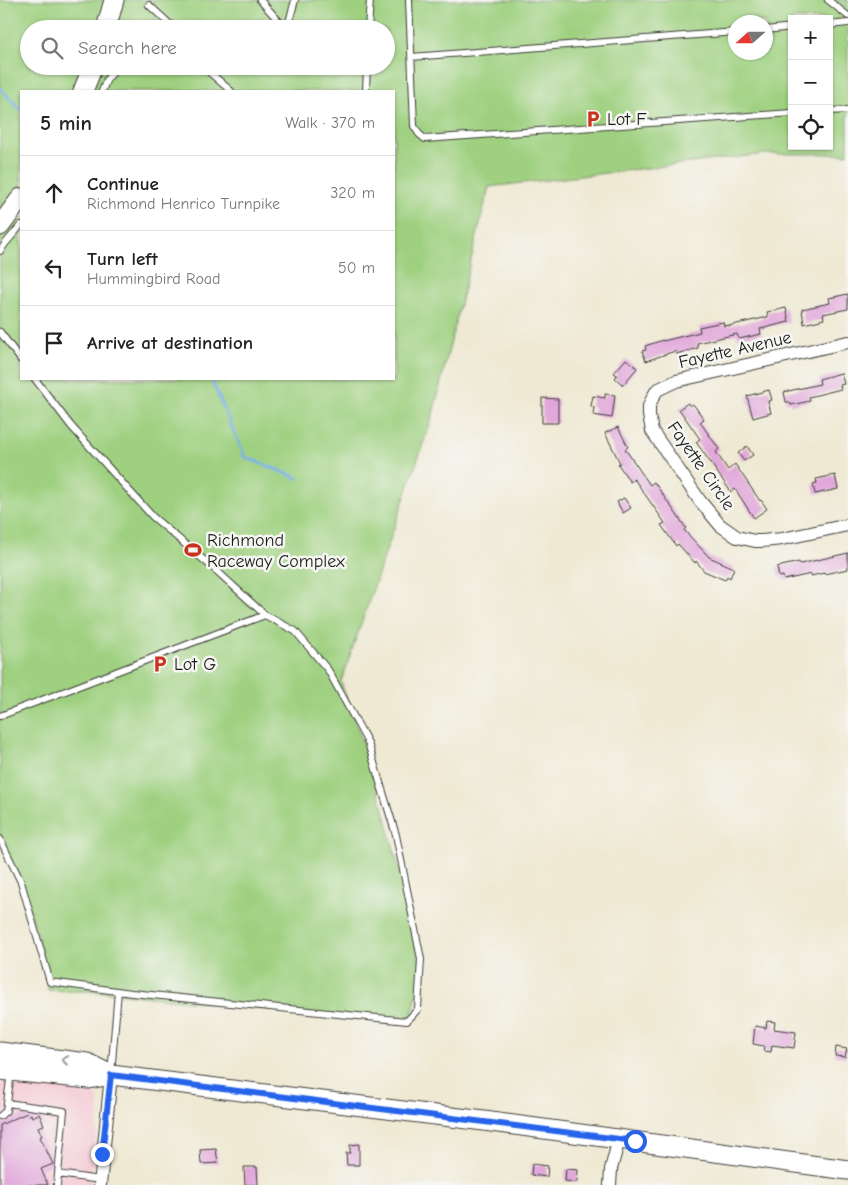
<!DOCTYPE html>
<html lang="en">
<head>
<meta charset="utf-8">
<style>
  body { margin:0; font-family:"Comic Neue",sans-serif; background:#f2f2f2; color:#222 }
  .controls { position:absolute; right:15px; top:15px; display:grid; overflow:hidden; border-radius:0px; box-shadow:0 1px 4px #0004 }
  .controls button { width:45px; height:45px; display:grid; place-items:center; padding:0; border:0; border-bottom:1px solid #e0e0e0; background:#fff; color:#222; font:25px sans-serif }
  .compass { position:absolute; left:728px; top:15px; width:45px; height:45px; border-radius:50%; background:#fff; box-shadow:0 1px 4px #0004; rotate:249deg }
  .stop { position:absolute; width:15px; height:15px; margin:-11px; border:4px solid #2563eb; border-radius:50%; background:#fff }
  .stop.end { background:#2563eb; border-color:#fff; box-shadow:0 1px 5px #0008 }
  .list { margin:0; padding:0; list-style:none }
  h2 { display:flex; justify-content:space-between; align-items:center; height:65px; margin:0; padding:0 20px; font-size:21px }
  h2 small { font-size:16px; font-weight:400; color:#767676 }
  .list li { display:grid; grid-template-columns:32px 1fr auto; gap:15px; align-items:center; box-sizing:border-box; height:75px; padding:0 20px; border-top:1px solid #e0e0e0 }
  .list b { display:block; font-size:19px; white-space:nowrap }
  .list p { margin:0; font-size:16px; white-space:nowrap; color:#767676 }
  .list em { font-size:16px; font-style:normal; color:#767676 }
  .icon { flex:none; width:28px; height:28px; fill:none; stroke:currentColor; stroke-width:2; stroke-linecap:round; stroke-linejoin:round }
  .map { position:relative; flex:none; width:848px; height:1185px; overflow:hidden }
  .search { position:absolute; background:#fff; box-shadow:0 1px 4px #0004; left:20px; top:20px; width:375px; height:55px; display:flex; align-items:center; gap:12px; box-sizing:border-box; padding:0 18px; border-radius:28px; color:#767676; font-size:19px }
  .panel { position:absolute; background:#fff; box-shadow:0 1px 4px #0004; left:20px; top:90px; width:375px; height:290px; border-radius:0px }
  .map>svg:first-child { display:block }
</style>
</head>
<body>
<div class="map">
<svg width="848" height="1185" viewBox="0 0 848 1185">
  <rect width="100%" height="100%" fill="#f6f6f2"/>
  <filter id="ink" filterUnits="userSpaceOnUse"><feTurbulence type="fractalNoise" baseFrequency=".02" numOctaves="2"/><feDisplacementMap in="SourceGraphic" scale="10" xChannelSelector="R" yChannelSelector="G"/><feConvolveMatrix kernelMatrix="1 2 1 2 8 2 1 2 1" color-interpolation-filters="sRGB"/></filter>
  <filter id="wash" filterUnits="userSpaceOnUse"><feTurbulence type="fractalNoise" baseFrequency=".0096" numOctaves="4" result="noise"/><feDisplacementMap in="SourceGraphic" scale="20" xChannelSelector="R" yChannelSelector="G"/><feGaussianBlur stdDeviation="1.12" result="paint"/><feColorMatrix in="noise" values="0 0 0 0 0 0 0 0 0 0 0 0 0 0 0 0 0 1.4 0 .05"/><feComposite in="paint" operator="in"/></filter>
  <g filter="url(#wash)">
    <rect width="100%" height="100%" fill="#efe9d3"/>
    <path fill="#f5cfd9" d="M23,1082L87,1089L96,1094L99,1102V1112L92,1166L90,1185H0V1083L19,1086Z"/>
    <path fill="#9ed07f" stroke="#5d764e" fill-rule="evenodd" d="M0,0H848V154H765L489,187L432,418L341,682L361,738L384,810L408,905L422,974L410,1024L101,992L48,990L38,938L21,882L0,839ZM792,19H829V146H792ZM736,22H766V52H736ZM29,29H386V66H29ZM21,91H394V379H21Z"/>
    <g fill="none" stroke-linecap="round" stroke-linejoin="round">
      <path stroke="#78afe7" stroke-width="3" d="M0,88L21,110
        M211,379L245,457L298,478"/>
    </g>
    <g id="blocks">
      <path fill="#e1a7da" d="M848,294V309L823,314L824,319L804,324L802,309L830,303L829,298Z
        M786,308L789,322L760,329L761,334L739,339L737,334L697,343L698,348L676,354L675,351L646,361L642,351L646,350L645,346L663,340V341L700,332L699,327L723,322L724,326L728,325V326L768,317L767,312Z
        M626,359L637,368L623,385L615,378L617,375L614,373Z
        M841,373L844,384L840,385L841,389L809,397L810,401L791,405L790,402H786L784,392L820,384L819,379Z
        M769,390L772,400L768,401L771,413L753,418L747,396Z
        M605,394L615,395L612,418L593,415L594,407L591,406L593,396L605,398Z
        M542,398L558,399V423H542Z
        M688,403L690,406L693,404L704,419L700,422L719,449L716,452L728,470L735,464L760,501L761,500L767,509L754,518L735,489L731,492L696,442L700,439L679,409Z
        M618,427L628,447L625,449L650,485L654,482L686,528L684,530L709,557L734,568L730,578L727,576L725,580L704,571L696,561L695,563L678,544L676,546L661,525L665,523L644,493L634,479L630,482L618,464L620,463L605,433Z
        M747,446L753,455L744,461L738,453Z
        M835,475L838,489L815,494L813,484L817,483L816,479Z
        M624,498L631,508L623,513L617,502Z
        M848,553V569L824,574V573L811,576V574L784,580L783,576L779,577L777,567L799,562L800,564Z
        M767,1021L775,1022L774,1029L796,1032L794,1048L772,1045L771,1052L763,1051L764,1046L753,1044L755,1026L766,1028Z
        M836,1047L847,1049L845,1057L835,1056Z
        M27,1113L28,1116L31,1114L32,1117L39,1114L44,1125L38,1127L42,1136L40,1137L53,1164L41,1169L48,1185H0V1125Z
        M359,1144V1165H347L346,1153H350V1145Z
        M216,1149L218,1163L201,1164L200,1150Z
        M532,1164L548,1166L547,1177L531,1175Z
        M244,1167H257L258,1185H245Z
        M566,1169L578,1170L577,1182L565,1181Z"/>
    </g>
  </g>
  <g filter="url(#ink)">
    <use href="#blocks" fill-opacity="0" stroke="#3c3b37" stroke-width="1"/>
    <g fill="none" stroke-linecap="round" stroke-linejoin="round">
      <g stroke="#3c3b37" stroke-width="8">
        <path id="lane" d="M260,0L286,29
          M409,0L414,126L419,134L425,139L792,113
          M828,0L848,16
          M149,5L175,29
          M829,25L848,23
          M287,29L295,0
          M368,29L370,0
          M766,30L792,27
          M411,57L736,32
          M191,66L208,71
          M204,66L208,71L231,91
          M102,91L107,79L119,66
          M366,91L367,66
          M829,111L848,110
          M0,251L5,244L21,225
          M0,332L21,360
          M0,716L265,615
          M0,839L21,882L50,982L132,993L407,1021L418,1009L421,959L396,835L368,743L328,670L295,631L265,615L218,572L153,517L71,426L35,379
          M11,1072L7,1103L64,1111L58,1174L100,1180
          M111,1074L118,991
          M0,1116L6,1111L7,1103
          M57,1185L58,1174"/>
      </g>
      <g stroke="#3c3b37" stroke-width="14">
        <path id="street" d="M848,342L676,381L657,390L653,397L649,406V415L652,431L700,501L720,525L737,537L755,541H762L782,539L848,525
          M100,1185L111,1075
          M610,1185L611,1169L619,1139"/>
      </g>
      <g stroke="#3c3b37" stroke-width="21">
        <path id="secondary" d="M106,29L114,0
          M83,91L93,66
          M0,226L21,198
          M0,1052L87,1063L111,1075
          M0,1070L89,1079L111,1075L484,1121L848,1170"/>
      </g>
      <use href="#lane" stroke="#fff" stroke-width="6"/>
      <use href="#street" stroke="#fff" stroke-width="12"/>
      <use href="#secondary" stroke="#fff" stroke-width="19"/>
    </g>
    <defs><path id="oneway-chevron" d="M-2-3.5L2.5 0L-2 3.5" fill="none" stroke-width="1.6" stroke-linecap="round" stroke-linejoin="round" transform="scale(1.25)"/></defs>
    <use stroke="#999" href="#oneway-chevron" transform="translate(65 1060) rotate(-172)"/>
  </g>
  <g fill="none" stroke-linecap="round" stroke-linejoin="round" filter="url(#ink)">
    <path stroke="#2563eb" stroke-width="6" d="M102,1154L111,1075L635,1141"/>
  </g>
  <defs>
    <g id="parking-bare" transform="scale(1.35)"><path d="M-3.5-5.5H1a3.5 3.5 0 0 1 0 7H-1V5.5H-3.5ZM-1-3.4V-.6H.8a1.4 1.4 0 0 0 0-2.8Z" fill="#c8321e" stroke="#f6f6f2" stroke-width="2.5" paint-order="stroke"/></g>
    <g id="stadium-bare" transform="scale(1.35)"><path d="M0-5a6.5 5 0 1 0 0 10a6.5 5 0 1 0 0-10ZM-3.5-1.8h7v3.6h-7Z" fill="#c8321e" stroke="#f6f6f2" stroke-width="2.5" paint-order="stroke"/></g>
  </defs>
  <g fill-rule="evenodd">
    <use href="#parking-bare" x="593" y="119"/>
    <use href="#stadium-bare" x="193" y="550"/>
    <use href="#parking-bare" x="160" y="664"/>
  </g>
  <g text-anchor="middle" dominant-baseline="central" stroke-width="5" stroke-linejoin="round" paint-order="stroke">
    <g font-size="18" fill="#1c1c1c" stroke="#f6f6f2" text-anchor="start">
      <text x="607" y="119">Lot F</text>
      <text x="207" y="540">Richmond<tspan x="207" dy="21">Raceway Complex</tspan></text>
      <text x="174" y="664">Lot G</text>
    </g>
    <g font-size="18" fill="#1c1c1c" stroke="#f6f6f2">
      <text transform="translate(735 350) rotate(-13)">Fayette Avenue</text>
      <text transform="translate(701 466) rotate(55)">Fayette Circle</text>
    </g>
  </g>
</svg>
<div class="controls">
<button>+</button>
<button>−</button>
<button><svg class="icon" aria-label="locate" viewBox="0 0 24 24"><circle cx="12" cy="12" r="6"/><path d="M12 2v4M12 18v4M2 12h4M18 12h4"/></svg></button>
</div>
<svg class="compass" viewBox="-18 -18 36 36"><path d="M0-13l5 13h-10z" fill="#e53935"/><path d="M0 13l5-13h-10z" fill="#767676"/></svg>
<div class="stop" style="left:635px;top:1141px"></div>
<div class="stop end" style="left:102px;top:1154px"></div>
<div class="search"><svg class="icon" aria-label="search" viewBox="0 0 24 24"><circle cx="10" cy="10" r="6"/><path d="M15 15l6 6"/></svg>Search here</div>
<section class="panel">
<h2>5 min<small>Walk · 370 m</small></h2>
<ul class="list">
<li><svg class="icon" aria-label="ahead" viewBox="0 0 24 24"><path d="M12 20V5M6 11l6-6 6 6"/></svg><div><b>Continue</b><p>Richmond Henrico Turnpike</p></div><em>320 m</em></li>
<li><svg class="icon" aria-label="left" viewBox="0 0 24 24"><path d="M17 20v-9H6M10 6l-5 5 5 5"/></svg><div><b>Turn left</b><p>Hummingbird Road</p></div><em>50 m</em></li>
<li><svg class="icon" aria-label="arrive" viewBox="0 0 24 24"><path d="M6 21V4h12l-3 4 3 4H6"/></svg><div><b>Arrive at destination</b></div></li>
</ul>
</section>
</div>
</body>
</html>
